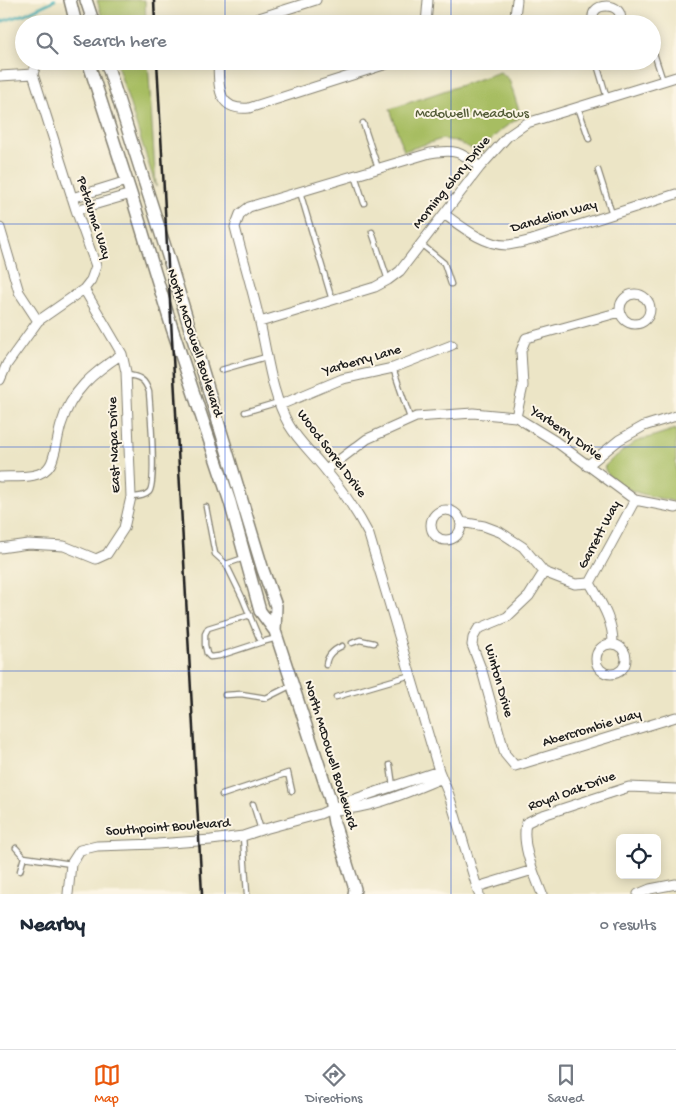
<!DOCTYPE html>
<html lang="en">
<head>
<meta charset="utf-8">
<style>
  body { margin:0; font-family:"Gochi Hand",sans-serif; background:#f6f6f7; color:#1f2937 }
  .controls { position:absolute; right:15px; bottom:15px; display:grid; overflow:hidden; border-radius:8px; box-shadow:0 2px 12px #0003 }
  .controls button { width:45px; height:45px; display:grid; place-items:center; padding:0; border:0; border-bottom:1px solid #e0e1e3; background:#fff; color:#1f2937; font:25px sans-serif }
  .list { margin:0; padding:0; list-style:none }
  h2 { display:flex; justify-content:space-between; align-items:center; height:65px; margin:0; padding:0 20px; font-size:21px }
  h2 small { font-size:16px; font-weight:400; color:#747a83 }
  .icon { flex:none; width:28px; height:28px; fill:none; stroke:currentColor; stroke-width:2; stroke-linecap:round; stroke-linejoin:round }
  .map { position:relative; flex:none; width:676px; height:894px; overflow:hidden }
  .search { position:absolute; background:#fff; box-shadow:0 2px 12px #0003; left:15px; right:15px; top:15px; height:55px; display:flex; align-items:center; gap:12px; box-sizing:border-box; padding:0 18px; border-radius:28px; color:#747a83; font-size:19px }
  .sheet { height:155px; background:#fff }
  nav { display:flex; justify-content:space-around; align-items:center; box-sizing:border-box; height:70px; border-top:1px solid #e0e1e3; background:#fff; font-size:14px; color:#747a83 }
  nav a { display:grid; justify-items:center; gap:2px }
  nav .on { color:#ea580c }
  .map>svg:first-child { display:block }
</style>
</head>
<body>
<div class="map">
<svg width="676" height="894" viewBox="0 0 676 894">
  <rect width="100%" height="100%" fill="#fcf5e5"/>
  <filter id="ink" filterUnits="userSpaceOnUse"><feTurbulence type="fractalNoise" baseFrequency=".02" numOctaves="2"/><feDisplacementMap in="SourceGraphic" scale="10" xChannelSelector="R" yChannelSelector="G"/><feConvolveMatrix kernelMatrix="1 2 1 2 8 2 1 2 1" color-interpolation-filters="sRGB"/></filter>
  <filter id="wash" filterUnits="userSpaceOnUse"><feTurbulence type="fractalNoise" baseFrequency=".0096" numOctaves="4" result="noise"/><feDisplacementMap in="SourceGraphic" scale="20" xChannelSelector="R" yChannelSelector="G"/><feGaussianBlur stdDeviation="1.12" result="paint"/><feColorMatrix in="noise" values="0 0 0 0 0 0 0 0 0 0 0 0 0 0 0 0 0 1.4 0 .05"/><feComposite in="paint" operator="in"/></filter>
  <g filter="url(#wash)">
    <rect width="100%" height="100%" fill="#ece5c6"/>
    <path fill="#a7bd62" stroke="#626c3f" d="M97,0H145L146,24H104Z
      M116,61H148L156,187Z
      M500,72L509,79L521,117C503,127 493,136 481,153L455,141L442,139L404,151L390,109Z
      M676,429V502C653,496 613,492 604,467L611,460L635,442Z"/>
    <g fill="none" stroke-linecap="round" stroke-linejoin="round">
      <path stroke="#3aacb3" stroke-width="2.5" d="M0,22L25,14L55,0"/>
    </g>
  </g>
  <g filter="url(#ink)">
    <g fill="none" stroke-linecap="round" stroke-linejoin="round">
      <g stroke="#848071" stroke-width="7">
        <path id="lane" d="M652,47L663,81
          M596,61L607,98
          M578,107L589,139
          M363,123L378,168
          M598,170L612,214
          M355,175L364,203
          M300,192L332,300
          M372,232L388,280
          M421,244L444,263L451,284
          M393,368L410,418
          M221,370L266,357
          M126,375C139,376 145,379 149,392C150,407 157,484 149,492C145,496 137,497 131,497
          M245,412L279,402
          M206,507L215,554L226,564L242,597L259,638L262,642L277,638
          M226,564L244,558
          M250,615L208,628L205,634V645L207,654L210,657L219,656L262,642
          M352,643L360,640L374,643
          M326,665C327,655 333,650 342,646
          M225,695L241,694L266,698L292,685
          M336,697L411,675
          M390,765L393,786
          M222,795L288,773L292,791
          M253,804L261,830
          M243,836L247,894
          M16,848L24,857L71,864
          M20,871L24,857"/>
      </g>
      <g stroke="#848071" stroke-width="11">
        <path id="street" d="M240,24L316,0
          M426,24L428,0
          M514,24L517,0
          M595,24C583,0 629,0 619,24
          M218,61C219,86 216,111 249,108L396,61
          M0,76L33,74
          M72,198L127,181
          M76,210L131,194
          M444,214C462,227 485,246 508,245C516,244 525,242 532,240L676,194
          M0,228L19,292L38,321
          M620 309a15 15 0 1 1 30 0a15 15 0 1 1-30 0Z
          M260,322L375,287L388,280L400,271L480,167L508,136L527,123L676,77
          M0,380L7,364L38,321L84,289L91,280L96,266L76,210L33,74L37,61
          M280,405L342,379L393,368L452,345
          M516,417L523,386L521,351L526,338L620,312
          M587,466L619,440L644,426L676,416
          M326,470L367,439L416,417L473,413L516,417L555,441L635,500L676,508
          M0,477C14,476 42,480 50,465C55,458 58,434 61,425C71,391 93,373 122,354
          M431 525a15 15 0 1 1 30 0a15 15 0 1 1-30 0Z
          M461,522L484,526L500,532L523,547L544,572L575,584L590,583
          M0,548L28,544L64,546L96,559L107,554L124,528L131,497L126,372L122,354L84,289
          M544,572L529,596L507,617L478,629L473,638L472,645L482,671L505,754L515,766L676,717
          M590,583L635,500
          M590,583C601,603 613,620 613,643
          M596 659a15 15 0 1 1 30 0a15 15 0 1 1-30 0Z
          M334,810C372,809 408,792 442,778
          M477,887L533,870
          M68,894L71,864L80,850L97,846L157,844L211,840L243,836L261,830L320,814L349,801L439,771
          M479,894L449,795L439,771L369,535C357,512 344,492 327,472C315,456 299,442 289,425C271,393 268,357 260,323C253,291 243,259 235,227L240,214L249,207L430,153C455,149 460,151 480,167
          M542,894C534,873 521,846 526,823L540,816L629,787L676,789
          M638,894L650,889L676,884"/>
      </g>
      <g stroke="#848071" stroke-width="14">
        <path id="secondary" d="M70,0L76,24
          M86,0L94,24
          M88,61L131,194L172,328L230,502L260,611L275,631L330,799L334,823L355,889L354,894
          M106,61L168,256L263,570L276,606L275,631"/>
      </g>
      <use href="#lane" stroke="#fff" stroke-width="4.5"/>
      <use href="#street" stroke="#fff" stroke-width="9"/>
      <use href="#secondary" stroke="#fff" stroke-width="11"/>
      <path stroke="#1c1c1c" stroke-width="2.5" d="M154,0L155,24
        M157,61L202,894"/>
    </g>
  </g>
  <path fill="none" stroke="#1d4ed8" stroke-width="1" stroke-opacity="0.55" d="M225,0V24M451,0V24M225,61V894M451,61V894M0,224H676M0,447H676M0,671H676"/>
  <g text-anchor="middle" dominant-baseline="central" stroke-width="4" stroke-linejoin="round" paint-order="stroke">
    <g font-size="14" fill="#545c38" stroke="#fcf5e5">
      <text x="472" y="114">Mcdowell Meadows</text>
    </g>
    <g font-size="14" fill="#1c1c1c" stroke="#fcf5e5">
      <text transform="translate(452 183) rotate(-51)">Morning Glory Drive</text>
      <text transform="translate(554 217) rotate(-16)">Dandelion Way</text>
      <text transform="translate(93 218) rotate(72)">Petaluma Way</text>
      <text transform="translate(194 343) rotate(72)">North McDowell Boulevard</text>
      <text transform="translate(362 361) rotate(-16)">Yarberry Lane</text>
      <text transform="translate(566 434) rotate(35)">Yarberry Drive</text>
      <text transform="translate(115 445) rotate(-92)">East Napa Drive</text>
      <text transform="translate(331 454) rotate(53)">Wood Sorrel Drive</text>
      <text transform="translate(600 535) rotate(-62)">Garrett Way</text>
      <text transform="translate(498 681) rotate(74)">Winton Drive</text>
      <text transform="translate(592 729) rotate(-17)">Abercrombie Way</text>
      <text transform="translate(330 755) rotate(73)">North McDowell Boulevard</text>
      <text transform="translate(572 792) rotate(-20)">Royal Oak Drive</text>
      <text transform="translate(168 828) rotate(-4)">Southpoint Boulevard</text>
    </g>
  </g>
</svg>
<div class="controls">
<button><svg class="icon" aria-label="locate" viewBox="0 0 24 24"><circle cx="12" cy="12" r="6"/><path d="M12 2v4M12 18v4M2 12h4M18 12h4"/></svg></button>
</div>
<div class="search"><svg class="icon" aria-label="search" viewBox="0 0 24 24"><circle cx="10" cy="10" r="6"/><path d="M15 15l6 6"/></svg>Search here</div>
</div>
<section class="sheet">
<h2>Nearby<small>0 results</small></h2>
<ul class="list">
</ul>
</section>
<nav>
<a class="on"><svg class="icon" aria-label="map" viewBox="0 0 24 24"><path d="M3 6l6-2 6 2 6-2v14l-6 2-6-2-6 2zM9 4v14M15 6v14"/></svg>Map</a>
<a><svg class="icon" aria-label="directions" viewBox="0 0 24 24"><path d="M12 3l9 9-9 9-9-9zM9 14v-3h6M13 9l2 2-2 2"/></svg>Directions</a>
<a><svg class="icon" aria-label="saved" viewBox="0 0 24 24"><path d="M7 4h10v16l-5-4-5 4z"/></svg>Saved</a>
</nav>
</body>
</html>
